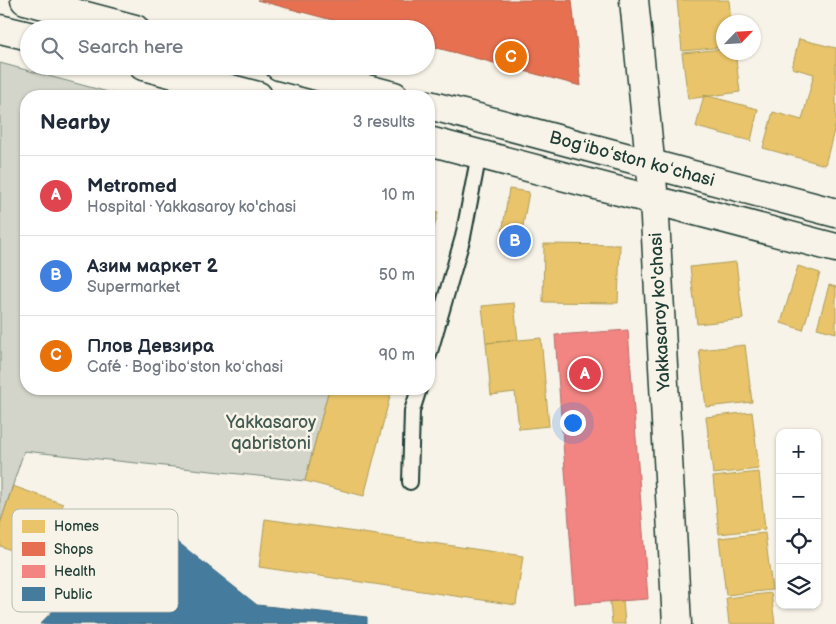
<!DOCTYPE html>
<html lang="en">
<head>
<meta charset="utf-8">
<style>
  body { margin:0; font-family:"Balsamiq Sans",sans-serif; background:#f2f2f3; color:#1f2937 }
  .controls { position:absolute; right:15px; bottom:15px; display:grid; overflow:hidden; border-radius:10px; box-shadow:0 1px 4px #0004 }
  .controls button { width:45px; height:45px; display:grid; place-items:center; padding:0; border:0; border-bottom:1px solid #e0e1e3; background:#fff; color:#1f2937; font:25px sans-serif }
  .compass { position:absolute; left:716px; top:15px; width:45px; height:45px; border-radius:50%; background:#fff; box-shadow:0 1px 4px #0004; rotate:65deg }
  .you { position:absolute; left:572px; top:422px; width:18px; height:18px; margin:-12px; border:4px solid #fff; border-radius:50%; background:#1a73e8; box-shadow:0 0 0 8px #1a73e833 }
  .badge { display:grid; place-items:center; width:32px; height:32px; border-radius:50%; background:#1f6fb2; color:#fff; font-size:16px; font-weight:700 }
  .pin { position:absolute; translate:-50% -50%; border:2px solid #fff; box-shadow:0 1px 5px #0006 }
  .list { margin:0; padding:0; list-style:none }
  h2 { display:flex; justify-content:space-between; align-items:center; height:65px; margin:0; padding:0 20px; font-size:21px }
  h2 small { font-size:16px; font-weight:400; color:#747a83 }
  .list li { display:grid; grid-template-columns:32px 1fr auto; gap:15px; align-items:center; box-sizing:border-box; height:80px; padding:0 20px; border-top:1px solid #e0e1e3 }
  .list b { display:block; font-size:19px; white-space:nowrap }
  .list p { margin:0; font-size:16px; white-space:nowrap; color:#747a83 }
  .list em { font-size:16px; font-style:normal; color:#747a83 }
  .icon { flex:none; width:28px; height:28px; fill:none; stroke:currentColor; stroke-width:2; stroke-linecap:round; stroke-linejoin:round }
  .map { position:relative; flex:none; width:836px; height:624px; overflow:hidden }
  .search { position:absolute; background:#fff; box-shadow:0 1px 4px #0004; left:20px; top:20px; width:415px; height:55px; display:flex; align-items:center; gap:12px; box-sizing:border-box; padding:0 18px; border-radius:28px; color:#747a83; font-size:19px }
  .panel { position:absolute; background:#fff; box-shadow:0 1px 4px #0004; left:20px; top:90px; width:415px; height:305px; border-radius:20px }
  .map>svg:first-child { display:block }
</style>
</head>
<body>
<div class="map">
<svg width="836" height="624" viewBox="0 0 836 624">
  <rect width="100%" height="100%" fill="#f7f3e8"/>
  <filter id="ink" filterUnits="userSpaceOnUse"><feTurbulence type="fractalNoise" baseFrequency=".02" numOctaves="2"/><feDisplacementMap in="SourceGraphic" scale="10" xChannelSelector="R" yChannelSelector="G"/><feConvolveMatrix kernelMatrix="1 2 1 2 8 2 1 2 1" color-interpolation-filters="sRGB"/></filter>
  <g filter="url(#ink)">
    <path fill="#d3d5ca" stroke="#79897f" d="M0,63L123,96H26V389H329L305,481L24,451L0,524Z"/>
    <path fill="#e9c46a" stroke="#ac9c5a" d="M677,0H729L731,22H724V47L682,51Z
      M799,39L836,48V123L825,165L763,148L773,112L802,120L814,74L792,68Z
      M724,49V52H735L740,92L688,99L682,53Z
      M704,95L758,109L751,141L696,127Z
      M509,189L529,192L520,242L501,239Z
      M429,210L438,212L429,248Z
      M544,244L620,245L618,303L543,302Z
      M736,262L743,319L697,324L690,267Z
      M798,266L820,273L803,330L781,323Z
      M829,285L836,287V333L817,328Z
      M514,303L518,340L486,343L482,306Z
      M541,338L549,426L519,429L515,392L491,395L486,343Z
      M745,345L752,402L706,407L699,350Z
      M329,389H392L364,496L305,481Z
      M752,412L759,469L713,474L706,417Z
      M759,472L765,529L719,534L713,477Z
      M13,486L63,504L43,562L0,546V524Z
      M265,519L523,556L516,605L259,567Z
      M765,533L772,590L726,595L719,538Z
      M771,593L775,624H729L726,598Z
      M623,600L625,624H612L610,602Z"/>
    <path fill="#e76f51" stroke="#ab6048" d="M257,0H572L581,86L426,45V29H366Z"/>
    <path fill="#f28482" stroke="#b36f6b" d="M628,330L648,599L575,604L555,335Z"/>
    <path fill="#457b9d" stroke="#3a687e" d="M145,516L257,605L367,617V624H40Z"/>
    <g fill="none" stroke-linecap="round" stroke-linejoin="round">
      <g stroke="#1f3d34" stroke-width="18">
        <path id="lane" d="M429,355L463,237L479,154
          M410,482L412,411L419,389"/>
      </g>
      <g stroke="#1f3d34" stroke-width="31">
        <path id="street" d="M634,0L654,200L677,624"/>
      </g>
      <g stroke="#1f3d34" stroke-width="31">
        <path id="secondary" d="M25,0L135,29
          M0,29L29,36
          M143,66L258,96
          M279,66L394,96
          M429,105L836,213
          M429,141L836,248"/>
      </g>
      <use href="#lane" stroke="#f7f3e8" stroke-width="14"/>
      <use href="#street" stroke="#f7f3e8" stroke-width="28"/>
      <use href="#secondary" stroke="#f7f3e8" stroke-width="28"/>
    </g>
  </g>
  <g text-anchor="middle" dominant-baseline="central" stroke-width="5" stroke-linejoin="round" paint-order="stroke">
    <g font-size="18" fill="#1f3d34" stroke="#f7f3e8">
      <text transform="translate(632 159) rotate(15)">Bogʻiboʻston koʻchasi</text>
      <text transform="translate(660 312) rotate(-93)">Yakkasaroy ko'chasi</text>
    </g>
    <g font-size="18" fill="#435b52" stroke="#f7f3e8">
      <text x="271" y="422">Yakkasaroy<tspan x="271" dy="21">qabristoni</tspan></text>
    </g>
  </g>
  <rect x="12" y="509" width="166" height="103" rx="8" fill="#f7f3e8" stroke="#b6bcb2" stroke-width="1"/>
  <rect x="22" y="520" width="23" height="13" fill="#e9c46a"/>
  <rect x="22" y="542" width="23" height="14" fill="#e76f51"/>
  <rect x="22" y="565" width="23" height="13" fill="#f28482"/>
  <rect x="22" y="587" width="23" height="14" fill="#457b9d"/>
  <g font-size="14" fill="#1f3d34">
    <text x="54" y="531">Homes</text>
    <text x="54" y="554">Shops</text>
    <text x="54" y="576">Health</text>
    <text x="54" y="599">Public</text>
  </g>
</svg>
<div class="controls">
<button>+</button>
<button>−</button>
<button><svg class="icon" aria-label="locate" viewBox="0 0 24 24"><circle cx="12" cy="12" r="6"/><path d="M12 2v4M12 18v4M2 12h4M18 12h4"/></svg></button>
<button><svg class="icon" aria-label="layers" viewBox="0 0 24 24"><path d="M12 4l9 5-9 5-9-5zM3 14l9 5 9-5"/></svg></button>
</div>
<svg class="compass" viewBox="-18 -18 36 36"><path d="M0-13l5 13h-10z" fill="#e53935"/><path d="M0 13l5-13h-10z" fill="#747a83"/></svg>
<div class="you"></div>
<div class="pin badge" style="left:585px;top:374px;background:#e0444e">A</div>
<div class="pin badge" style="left:515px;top:241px;background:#3f7fe0">B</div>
<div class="pin badge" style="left:511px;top:57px;background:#e8710a">C</div>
<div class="search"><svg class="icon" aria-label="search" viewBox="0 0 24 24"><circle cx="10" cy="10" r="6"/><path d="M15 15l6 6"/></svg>Search here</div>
<section class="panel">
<h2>Nearby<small>3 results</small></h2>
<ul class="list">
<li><span class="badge" style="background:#e0444e">A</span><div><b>Metromed</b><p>Hospital · Yakkasaroy ko'chasi</p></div><em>10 m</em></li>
<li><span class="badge" style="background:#3f7fe0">B</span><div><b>Азим маркет 2</b><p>Supermarket</p></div><em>50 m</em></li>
<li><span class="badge" style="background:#e8710a">C</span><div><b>Плов Девзира</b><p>Café · Bogʻiboʻston koʻchasi</p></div><em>90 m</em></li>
</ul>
</section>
</div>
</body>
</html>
